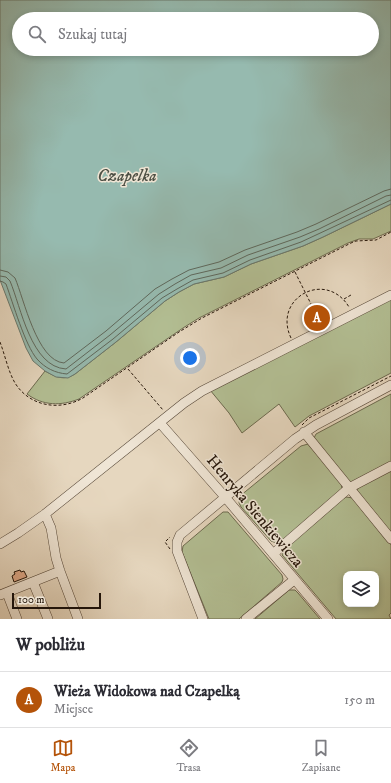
<!DOCTYPE html>
<html lang="pl">
<head>
<meta charset="utf-8">
<style>
  body { margin:0; font-family:"IM FELL DW Pica",serif; background:#f2f2f3; color:#2b2b33 }
  .controls { position:absolute; right:12px; bottom:12px; display:grid; overflow:hidden; border-radius:8px; box-shadow:0 2px 6px #0003 }
  .controls button { width:36px; height:36px; display:grid; place-items:center; padding:0; border:0; border-bottom:1px solid #e1e1e2; background:#fff; color:#2b2b33; font:20px sans-serif }
  .scale { position:absolute; left:12px; bottom:10px; width:89px; box-sizing:border-box; padding-left:4px; border:2px solid #25160a; border-top:0; font-size:11px; line-height:14px; white-space:nowrap; color:#25160a; -webkit-text-stroke:3px #efe5d5; paint-order:stroke }
  .you { position:absolute; left:190px; top:358px; width:14px; height:14px; margin:-10px; border:3px solid #fff; border-radius:50%; background:#1a73e8; box-shadow:0 0 0 6px #1a73e833 }
  .badge { display:grid; place-items:center; width:26px; height:26px; border-radius:50%; background:#b45309; color:#fff; font-size:13px; font-weight:700 }
  .pin { position:absolute; translate:-50% -50%; border:2px solid #fff; box-shadow:0 1px 4px #0006 }
  .list { margin:0; padding:0; list-style:none }
  h2 { display:flex; justify-content:space-between; align-items:center; height:52px; margin:0; padding:0 16px; font-size:17px }
  h2 small { font-size:13px; font-weight:400; color:#7c7c81 }
  .list li { display:grid; grid-template-columns:26px 1fr auto; gap:12px; align-items:center; box-sizing:border-box; height:56px; padding:0 16px; border-top:1px solid #e1e1e2 }
  .list b { display:block; font-size:15px; white-space:nowrap }
  .list p { margin:0; font-size:13px; white-space:nowrap; color:#7c7c81 }
  .list em { font-size:13px; font-style:normal; color:#7c7c81 }
  .icon { flex:none; width:22px; height:22px; fill:none; stroke:currentColor; stroke-width:2; stroke-linecap:round; stroke-linejoin:round }
  .map { position:relative; flex:none; width:391px; height:619px; overflow:hidden }
  .search { position:absolute; background:#fff; box-shadow:0 2px 6px #0003; left:12px; right:12px; top:12px; height:44px; display:flex; align-items:center; gap:10px; box-sizing:border-box; padding:0 14px; border-radius:22px; color:#7c7c81; font-size:15px }
  .sheet { height:108px; background:#fff }
  nav { display:flex; justify-content:space-around; align-items:center; box-sizing:border-box; height:56px; border-top:1px solid #e1e1e2; background:#fff; font-size:11px; color:#7c7c81 }
  nav a { display:grid; justify-items:center; gap:2px }
  nav .on { color:#b45309 }
  .map>svg:first-child { display:block }
</style>
</head>
<body>
<div class="map">
<svg width="391" height="619" viewBox="0 0 391 619">
  <rect width="100%" height="100%" fill="#e6d7bf"/>
  <filter id="stains"><feTurbulence type="fractalNoise" baseFrequency=".005" numOctaves="4"/><feColorMatrix values="0 0 0 0 .2 0 0 0 0 .09 0 0 0 0 .02 0 0 0 .5 -.17"/></filter>
  <radialGradient id="worn" r=".72"><stop offset=".6" stop-color="#630" stop-opacity="0"/><stop offset="1" stop-color="#630" stop-opacity=".3"/></radialGradient>
  <path fill="#b3bf94" stroke="#6c6a4f" fill-rule="evenodd" d="M391,204V231L373,239H359L348,243L199,318L183,328L79,399C61,406 43,406 27,394L45,371C56,377 63,381 75,374L116,342L165,301L179,292L194,284L224,277L251,264L303,246L323,237Z
    M391,298V373L309,416L295,427L279,404L242,433L229,413L210,390Z
    M391,394V464L353,484L348,482L313,440L316,434Z
    M308,444L341,483L342,489L279,544L271,541L241,507L239,503L240,496L301,446Z
    M391,470V535L357,492V489L360,486Z
    M346,497L353,498L391,545V613L389,615L391,619H336L282,555L284,550L336,503ZM346,574H376V604H346Z
    M223,512H228L282,575L283,579L282,582L239,619H209L182,552L183,546Z
    M289,590H295L298,593L320,619H255Z"/>
  <path fill="#96baaf" stroke="#69786d" fill-rule="evenodd" d="M0,0H391V204L323,237L303,246L251,264L224,277L194,284L179,292L165,301L116,342L75,374L68,378L56,377L45,371L33,361L26,348L0,280ZM19,19H372V49H19Z"/>
  <g fill="none" stroke-linecap="round" stroke-linejoin="round">
    <path stroke="#5e685c" stroke-width="1" d="M0,270L8,272L15,278C24,299 37,361 64,363L106,331L155,289L172,279L189,270L219,262L245,250L297,232L316,224L384,191L391,189
      M0,276L6,277L10,281C21,307 31,367 66,369L110,335L159,294L175,284L191,275L221,268L248,255L300,237L319,229L386,196L391,195
      M0,281L3,282L6,284C13,303 25,345 37,359C45,368 55,373 67,374L113,339L162,298L177,289L193,280L223,273L250,260L301,242L391,200"/>
  </g>
  <path fill="#dea887" stroke="#25160a" d="M319,314L322,320L316,322L313,317Z
    M20,570L21,572L24,571L27,577L14,582L12,576L15,574L14,572Z"/>
  <g fill="none" stroke-linecap="round" stroke-linejoin="round">
    <g stroke="#554637" stroke-width="10">
      <path id="minor" d="M160,423L225,497L328,619
        M304,432L391,539
        M45,514L51,528L56,558L60,571L78,619
        M0,544L18,533L45,514L184,403L202,391L391,295
        M273,554L349,488L391,466
        M33,582L48,619
        M7,593L17,619
        M0,595L60,571
        M203,619L177,551V542L180,535L295,439L316,425L391,385
        M246,619L294,580"/>
    </g>
    <path stroke="#25160a" stroke-width="1" stroke-dasharray="3 2" stroke-linecap="butt" d="M295,272L316,314
      M344,299L351,295
      M315,324L311,316L319,312L324,321
      M291,338C272,298 326,269 349,307
      M0,342C5,355 8,371 15,383C30,407 60,411 83,398L179,332L202,318L351,243L356,241L376,240L391,232
      M128,369L163,410
      M302,425L309,418L391,376
      M170,549L165,542L170,537"/>
    <use href="#minor" stroke="#efe5d5" stroke-width="9"/>
  </g>
  <g text-anchor="middle" dominant-baseline="central" stroke-width="3" stroke-linejoin="round" paint-order="stroke">
    <g font-size="16" fill="#25160a" stroke="#efe5d5">
      <text transform="translate(255 511) rotate(50)">Henryka Sienkiewicza</text>
    </g>
    <g font-size="17" font-style="italic" fill="#4d4f44" stroke="#efe5d5">
      <text x="127" y="176">Czapelka</text>
    </g>
  </g>
  <rect width="100%" height="100%" filter="url(#stains)"/>
  <rect width="100%" height="100%" fill="url(#worn)"/>
</svg>
<div class="controls">
<button><svg class="icon" aria-label="layers" viewBox="0 0 24 24"><path d="M12 4l9 5-9 5-9-5zM3 14l9 5 9-5"/></svg></button>
</div>
<div class="scale">100 m</div>
<div class="you"></div>
<div class="pin badge" style="left:317px;top:318px">A</div>
<div class="search"><svg class="icon" aria-label="search" viewBox="0 0 24 24"><circle cx="10" cy="10" r="6"/><path d="M15 15l6 6"/></svg>Szukaj tutaj</div>
</div>
<section class="sheet">
<h2>W pobliżu<small></small></h2>
<ul class="list">
<li><span class="badge">A</span><div><b>Wieża Widokowa nad Czapelką</b><p>Miejsce</p></div><em>150 m</em></li>
</ul>
</section>
<nav>
<a class="on"><svg class="icon" aria-label="map" viewBox="0 0 24 24"><path d="M3 6l6-2 6 2 6-2v14l-6 2-6-2-6 2zM9 4v14M15 6v14"/></svg>Mapa</a>
<a><svg class="icon" aria-label="directions" viewBox="0 0 24 24"><path d="M12 3l9 9-9 9-9-9zM9 14v-3h6M13 9l2 2-2 2"/></svg>Trasa</a>
<a><svg class="icon" aria-label="saved" viewBox="0 0 24 24"><path d="M7 4h10v16l-5-4-5 4z"/></svg>Zapisane</a>
</nav>
</body>
</html>
